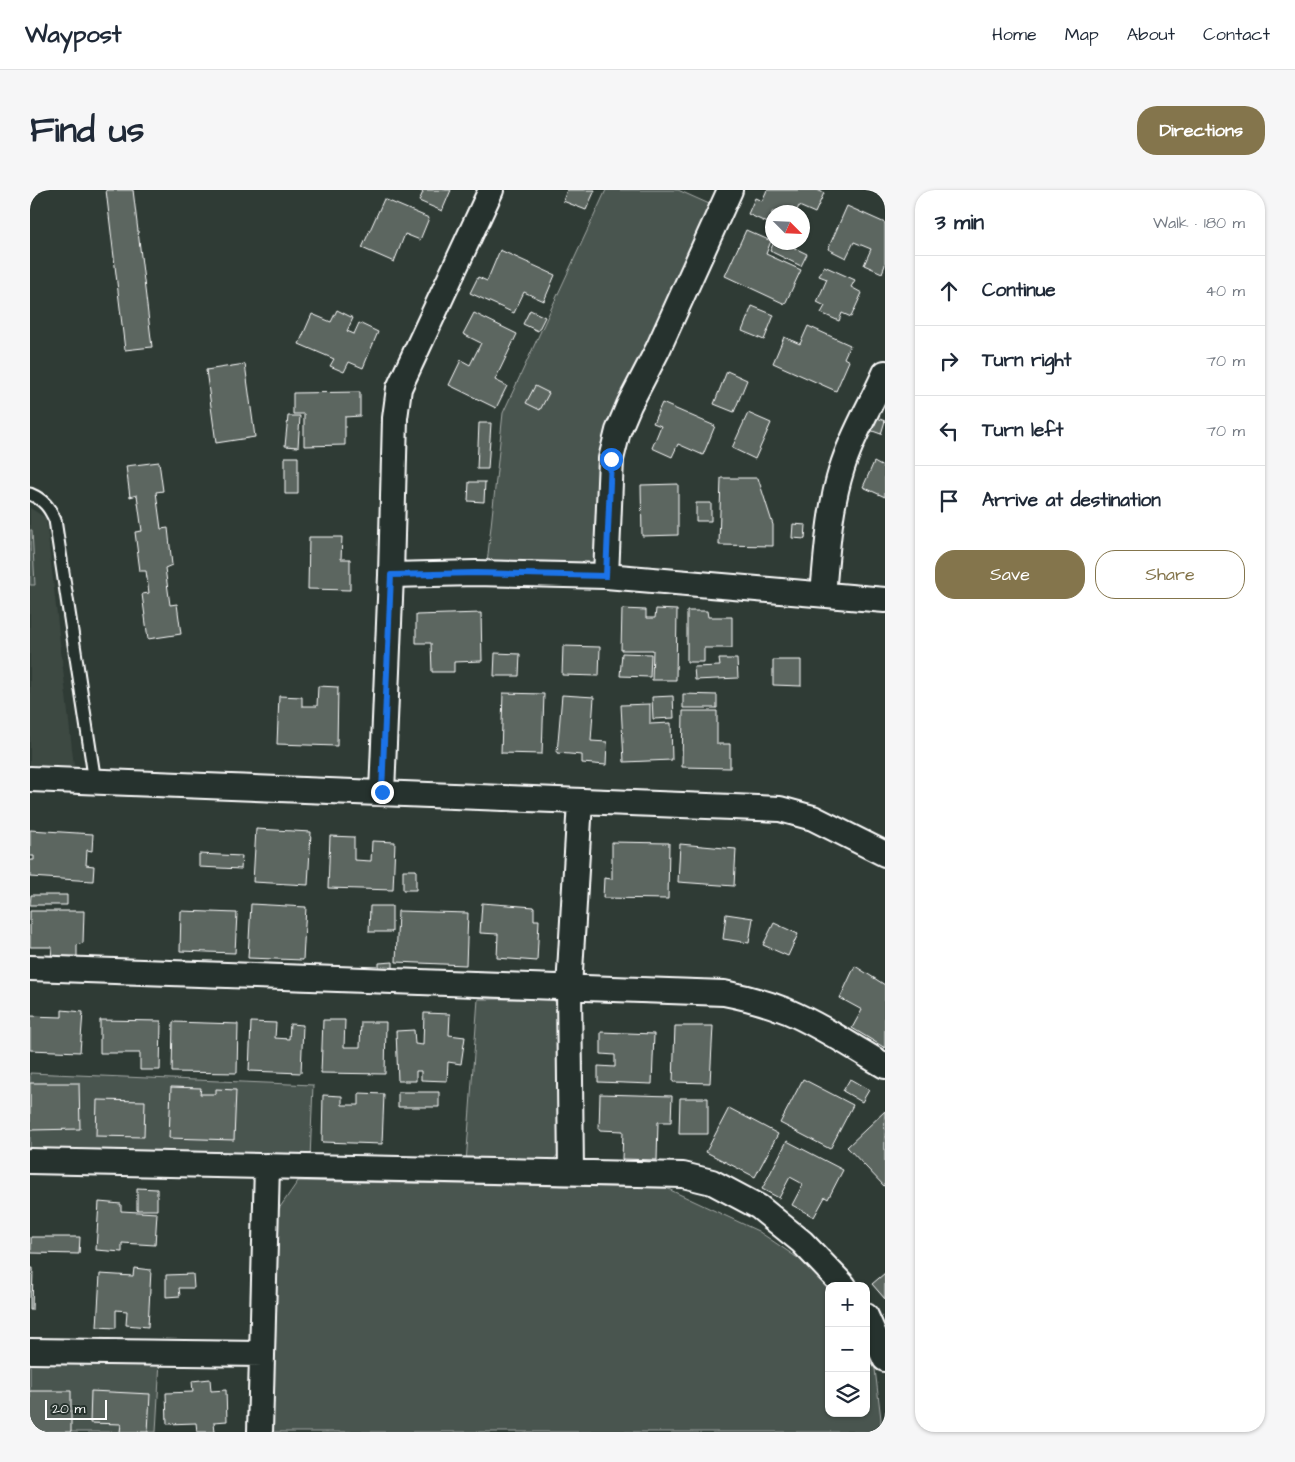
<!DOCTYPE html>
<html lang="en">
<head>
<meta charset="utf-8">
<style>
  body { margin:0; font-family:"Architects Daughter",sans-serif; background:#f6f6f7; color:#1f2937 }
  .controls { position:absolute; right:15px; bottom:15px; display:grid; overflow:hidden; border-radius:10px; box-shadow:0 1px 4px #0004 }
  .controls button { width:45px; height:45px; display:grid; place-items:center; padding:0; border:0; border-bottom:1px solid #e0e1e3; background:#fff; color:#1f2937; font:25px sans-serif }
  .compass { position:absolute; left:735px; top:15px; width:45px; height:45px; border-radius:50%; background:#fff; box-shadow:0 1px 4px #0004; rotate:114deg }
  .scale { position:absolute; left:15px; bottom:12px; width:62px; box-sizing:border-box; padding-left:5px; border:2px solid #fff; border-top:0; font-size:14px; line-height:18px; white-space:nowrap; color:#fff; -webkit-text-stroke:4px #26332d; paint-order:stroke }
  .stop { position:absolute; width:15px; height:15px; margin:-11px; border:4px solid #1a73e8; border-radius:50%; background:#fff }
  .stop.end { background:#1a73e8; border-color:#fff; box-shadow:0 1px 5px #0008 }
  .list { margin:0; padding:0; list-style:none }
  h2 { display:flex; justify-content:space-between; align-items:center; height:65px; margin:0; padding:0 20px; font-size:21px }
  h2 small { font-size:16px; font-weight:400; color:#747a83 }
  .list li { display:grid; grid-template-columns:32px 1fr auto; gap:15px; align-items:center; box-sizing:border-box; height:70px; padding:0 20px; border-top:1px solid #e0e1e3 }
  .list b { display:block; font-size:19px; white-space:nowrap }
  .list em { font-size:16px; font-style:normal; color:#747a83 }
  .actions { display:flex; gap:10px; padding:15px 20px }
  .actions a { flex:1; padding:11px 0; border:1px solid #84754c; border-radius:20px; text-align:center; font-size:18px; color:#84754c }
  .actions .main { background:#84754c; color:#fff }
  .icon { flex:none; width:28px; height:28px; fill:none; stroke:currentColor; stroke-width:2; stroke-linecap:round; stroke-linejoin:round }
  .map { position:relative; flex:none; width:855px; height:1242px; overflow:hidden; border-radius:20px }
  header { display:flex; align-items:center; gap:30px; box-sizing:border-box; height:70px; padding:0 25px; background:#fff; border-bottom:1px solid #e0e1e3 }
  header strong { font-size:24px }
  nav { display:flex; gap:28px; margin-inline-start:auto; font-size:18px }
  .intro { display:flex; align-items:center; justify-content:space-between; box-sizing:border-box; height:120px; padding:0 30px }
  h1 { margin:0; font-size:35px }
  .button { padding:12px 22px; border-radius:20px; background:#84754c; color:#fff; font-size:18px; font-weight:700 }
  main { display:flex; gap:30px; padding:0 30px }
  aside { flex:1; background:#fff; border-radius:20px; box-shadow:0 1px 4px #0004 }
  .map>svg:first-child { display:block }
</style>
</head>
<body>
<header>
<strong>Waypost</strong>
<nav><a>Home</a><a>Map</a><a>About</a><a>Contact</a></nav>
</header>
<div class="intro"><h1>Find us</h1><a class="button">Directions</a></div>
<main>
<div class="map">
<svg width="855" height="1242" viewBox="0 0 855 1242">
  <rect width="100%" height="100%" fill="#2f3b35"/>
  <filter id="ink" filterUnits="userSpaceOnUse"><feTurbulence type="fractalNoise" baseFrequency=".02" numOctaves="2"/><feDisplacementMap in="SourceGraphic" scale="10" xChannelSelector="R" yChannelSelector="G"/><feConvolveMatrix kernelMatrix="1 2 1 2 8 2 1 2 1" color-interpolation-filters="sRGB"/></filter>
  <g filter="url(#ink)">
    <path fill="#3c4842" d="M0,318L16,328L44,576L0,575Z"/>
    <path fill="#4a544f" stroke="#a4aaa7" d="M576,0H648L686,17L593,211L571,381L457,374L473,223Z
      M0,340H2L5,395H0Z
      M448,809H523L532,822L530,962L518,976L436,973Z
      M0,883L283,895L280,969L0,961Z
      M268,991L636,998L728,1041L781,1077L799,1100V1223H836V1162L845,1179L851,1229L850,1242H241L246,1023Z
      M0,1167L130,1170L126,1242H0Z"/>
    <path fill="#5b6661" stroke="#fff" d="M76,0H103L122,157L95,160Z
      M388,0H421L412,21L389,11L393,2Z
      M537,0H565L556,20L533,11Z
      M737,0H787L794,3L785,23L769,16L766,22H742V35L718,24L725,8L732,11Z
      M354,9L399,28L390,50L375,44L364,72L332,58Z
      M817,16L855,33V75L852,83L834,75L841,59L824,52L816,68L798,59Z
      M716,40L741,51L736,64L771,80L755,114L695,86Z
      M744,52H752L777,64L771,76L740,61Z
      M470,60L525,85L514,111L494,102L484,123L440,103L448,87L457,91Z
      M794,76L825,90L821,97L832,103L821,127L812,123L809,131L791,123L795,116L787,112L797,89L789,86Z
      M722,116L744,125L734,150L712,141Z
      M307,120L323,128L317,141L324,144L329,133L348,142L333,178L319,172L314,182L300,176L304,169L269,154L282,124L301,132Z
      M500,120L515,127L508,141L493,134Z
      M444,123L487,144L465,190L477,196L466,218L419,195L431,170L440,175L451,153L433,144Z
      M778,136L820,155L814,168L819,171L806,201L743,173L754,147L770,154Z
      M215,174L225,247L186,253L176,180Z
      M697,181L717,190L704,222L684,214Z
      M505,196L519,203L510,220L496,213Z
      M330,202V226L315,227V255L274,256V224H263V203Z
      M632,213L685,236L673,265L648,254L642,267L622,258L631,236L623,233Z
      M718,223L741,233L725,269L702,258Z
      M258,226H270L268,257L255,256Z
      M842,226L855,231L851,244L837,239Z
      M449,233H461L458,279H447Z
      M255,267H268V304H255Z
      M129,272L133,301L126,302L131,339L138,338L142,375L135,378L140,415L147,414L151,444L118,449L112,404L119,403L116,381H110L105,342L112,341L107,305L100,307L96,276Z
      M844,272L855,278V307L833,297Z
      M691,288H728L743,335V356L689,355Z
      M439,292H455L454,312L438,311Z
      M648,294V345L612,346L611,295Z
      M666,313H681V331H666Z
      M763,334L776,335L775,349L762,348Z
      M279,347H312L311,369H320V400L278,399Z
      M592,419L616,420V428H625L626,419L647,420L646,490H622L623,460H591Z
      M657,421H677L678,427H702V458H674V472H657Z
      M451,423L452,471L424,472V482H402L401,453H386V425Z
      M533,456L570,457L569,486L532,485Z
      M465,463L490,464L489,486H464Z
      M592,463L621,464L620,487L590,486Z
      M689,469H707L708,488L665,490L664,477L690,476Z
      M743,470H771V496L743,495Z
      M288,496L308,497L307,556L247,554L249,506L272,507V516H287Z
      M473,503L514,504L512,564L471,563Z
      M653,504L687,505V518H653Z
      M532,505L564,507L561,551L577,552L576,575L552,573V565L527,563Z
      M643,506L644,528L623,529L622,507Z
      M620,514V534L641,533L642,570L594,572L591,515Z
      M653,521H687V554H700V578L652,577Z
      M226,639L281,642L278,695L223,692Z
      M0,640L63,644L62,661L57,660L56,675L64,676L63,691L0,687V670H4V666H0Z
      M300,646L324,647V670L341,671L342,651L365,652L363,700L298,698Z
      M582,652L639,653L638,709L573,708L574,688L582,689Z
      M650,654L706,659L704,696L648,692Z
      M169,664L212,666L211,679L169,677Z
      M373,680H386V700H373Z
      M1,705H37V715H0Z
      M452,713L504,717V730H509L507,771L467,768L468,744L450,743Z
      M221,714L276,717L273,770L218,768Z
      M340,716H362V742H339Z
      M0,721H54L53,753L47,755V770L21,769L22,757H0Z
      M151,721L207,723L205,763L150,761Z
      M368,721L438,723L436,775L366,772Z
      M696,724L723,728L719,753L693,749Z
      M744,733L768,744L758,766L733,755Z
      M363,772V784L349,785V773Z
      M825,776L855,795V858L822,838L832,820L810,808Z
      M32,820L53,822L50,862L0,860V826L32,827Z
      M394,823L420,824L419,845L435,847L431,874L418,872L417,891L391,890V881H386V891H368L366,841L384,840L385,854L393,855Z
      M70,830L131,831L130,880H110V863H70Z
      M293,830H315L314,857H330L331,832H356L355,884L291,883Z
      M143,832L208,834L207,883L142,882Z
      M221,832L246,833L245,848L259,849L260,834L273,835L271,883L219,881Z
      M645,836H683L680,893L643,892Z
      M571,842L624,844L622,894L568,892V876L585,877V865L571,864Z
      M773,889L823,915L800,959L750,933Z
      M820,889L839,900L832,912L813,901Z
      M0,893H49L50,939L0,940Z
      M141,897L171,898L170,904H186V899L206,900L204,950L139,948Z
      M368,902H409V917H368Z
      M329,903L354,904L352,954L292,952L293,905L312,906V915H329Z
      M570,904L642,906L641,932H628L627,970L592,969L593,941L569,940Z
      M650,908H678V944H649Z
      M67,910L115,911L114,947L66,946Z
      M699,918L748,944L725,987L676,962Z
      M855,921V997L817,957Z
      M757,951L813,980L798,1009L795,1007L784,1027L762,1015L773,994L760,987L749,1008L732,999Z
      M107,998L127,999V1020H107Z
      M69,1012L91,1014V1021L127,1023L125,1055L92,1053V1062L66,1060Z
      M1,1047H50L49,1064L1,1063Z
      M0,1078H3L2,1120H0Z
      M104,1078L121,1080L118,1137L96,1135L97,1121L86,1120V1138L67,1137L70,1084L103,1086Z
      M855,1083V1109L842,1094Z
      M163,1084L164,1098H149L150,1106L136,1107V1085Z
      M180,1189L181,1201L196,1200L197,1231L184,1232L185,1242H167L166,1233L137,1234L136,1203L163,1202L162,1191Z
      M0,1201H41V1242H0Z
      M61,1201L120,1204L118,1242H90L91,1234L60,1233Z"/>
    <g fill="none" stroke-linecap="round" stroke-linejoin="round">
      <g stroke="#fff" stroke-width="15">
        <path id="service" d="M0,304C14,310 19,317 25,330L65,592"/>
      </g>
      <g stroke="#fff" stroke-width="28">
        <path id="minor" d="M361,385L365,228L369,198L461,0
          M576,386L581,269L588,241L599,215L628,159L700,0
          M793,404C797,362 799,319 812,278C822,245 841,215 855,183
          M0,589L750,619L783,628L855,664
          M352,602L361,385L446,383L576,386L855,410
          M0,778L694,803C715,807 737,813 757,821C792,836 823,857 855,876
          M0,971L653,985L682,992L729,1017L772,1052L814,1096
          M541,982L539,798L550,612
          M836,1126L855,1169
          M0,1161L232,1164
          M230,1242L237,976"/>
      </g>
      <use href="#service" stroke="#26332d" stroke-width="11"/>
      <use href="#minor" stroke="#26332d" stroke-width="24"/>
    </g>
  </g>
  <g fill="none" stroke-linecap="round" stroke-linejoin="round" filter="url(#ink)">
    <path stroke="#1a73e8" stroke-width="6" d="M352,602L361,385L446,383L576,386L581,269"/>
  </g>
</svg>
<div class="controls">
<button>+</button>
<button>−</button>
<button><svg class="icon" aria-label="layers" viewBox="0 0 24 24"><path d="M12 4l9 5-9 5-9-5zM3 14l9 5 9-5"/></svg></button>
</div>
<svg class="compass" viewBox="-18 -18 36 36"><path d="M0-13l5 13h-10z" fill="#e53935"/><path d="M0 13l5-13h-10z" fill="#747a83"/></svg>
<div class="scale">20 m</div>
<div class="stop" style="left:581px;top:269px"></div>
<div class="stop end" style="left:352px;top:602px"></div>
</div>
<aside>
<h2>3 min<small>Walk · 180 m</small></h2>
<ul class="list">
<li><svg class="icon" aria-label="ahead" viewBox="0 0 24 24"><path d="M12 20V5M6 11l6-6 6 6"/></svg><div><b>Continue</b></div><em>40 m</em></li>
<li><svg class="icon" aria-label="right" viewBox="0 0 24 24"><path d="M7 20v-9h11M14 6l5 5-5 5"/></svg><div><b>Turn right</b></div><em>70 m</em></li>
<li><svg class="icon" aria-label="left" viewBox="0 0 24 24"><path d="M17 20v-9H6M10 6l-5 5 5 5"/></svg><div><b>Turn left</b></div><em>70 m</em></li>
<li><svg class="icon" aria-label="arrive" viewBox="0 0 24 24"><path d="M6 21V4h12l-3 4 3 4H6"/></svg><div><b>Arrive at destination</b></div></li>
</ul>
<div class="actions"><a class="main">Save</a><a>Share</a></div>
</aside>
</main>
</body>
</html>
